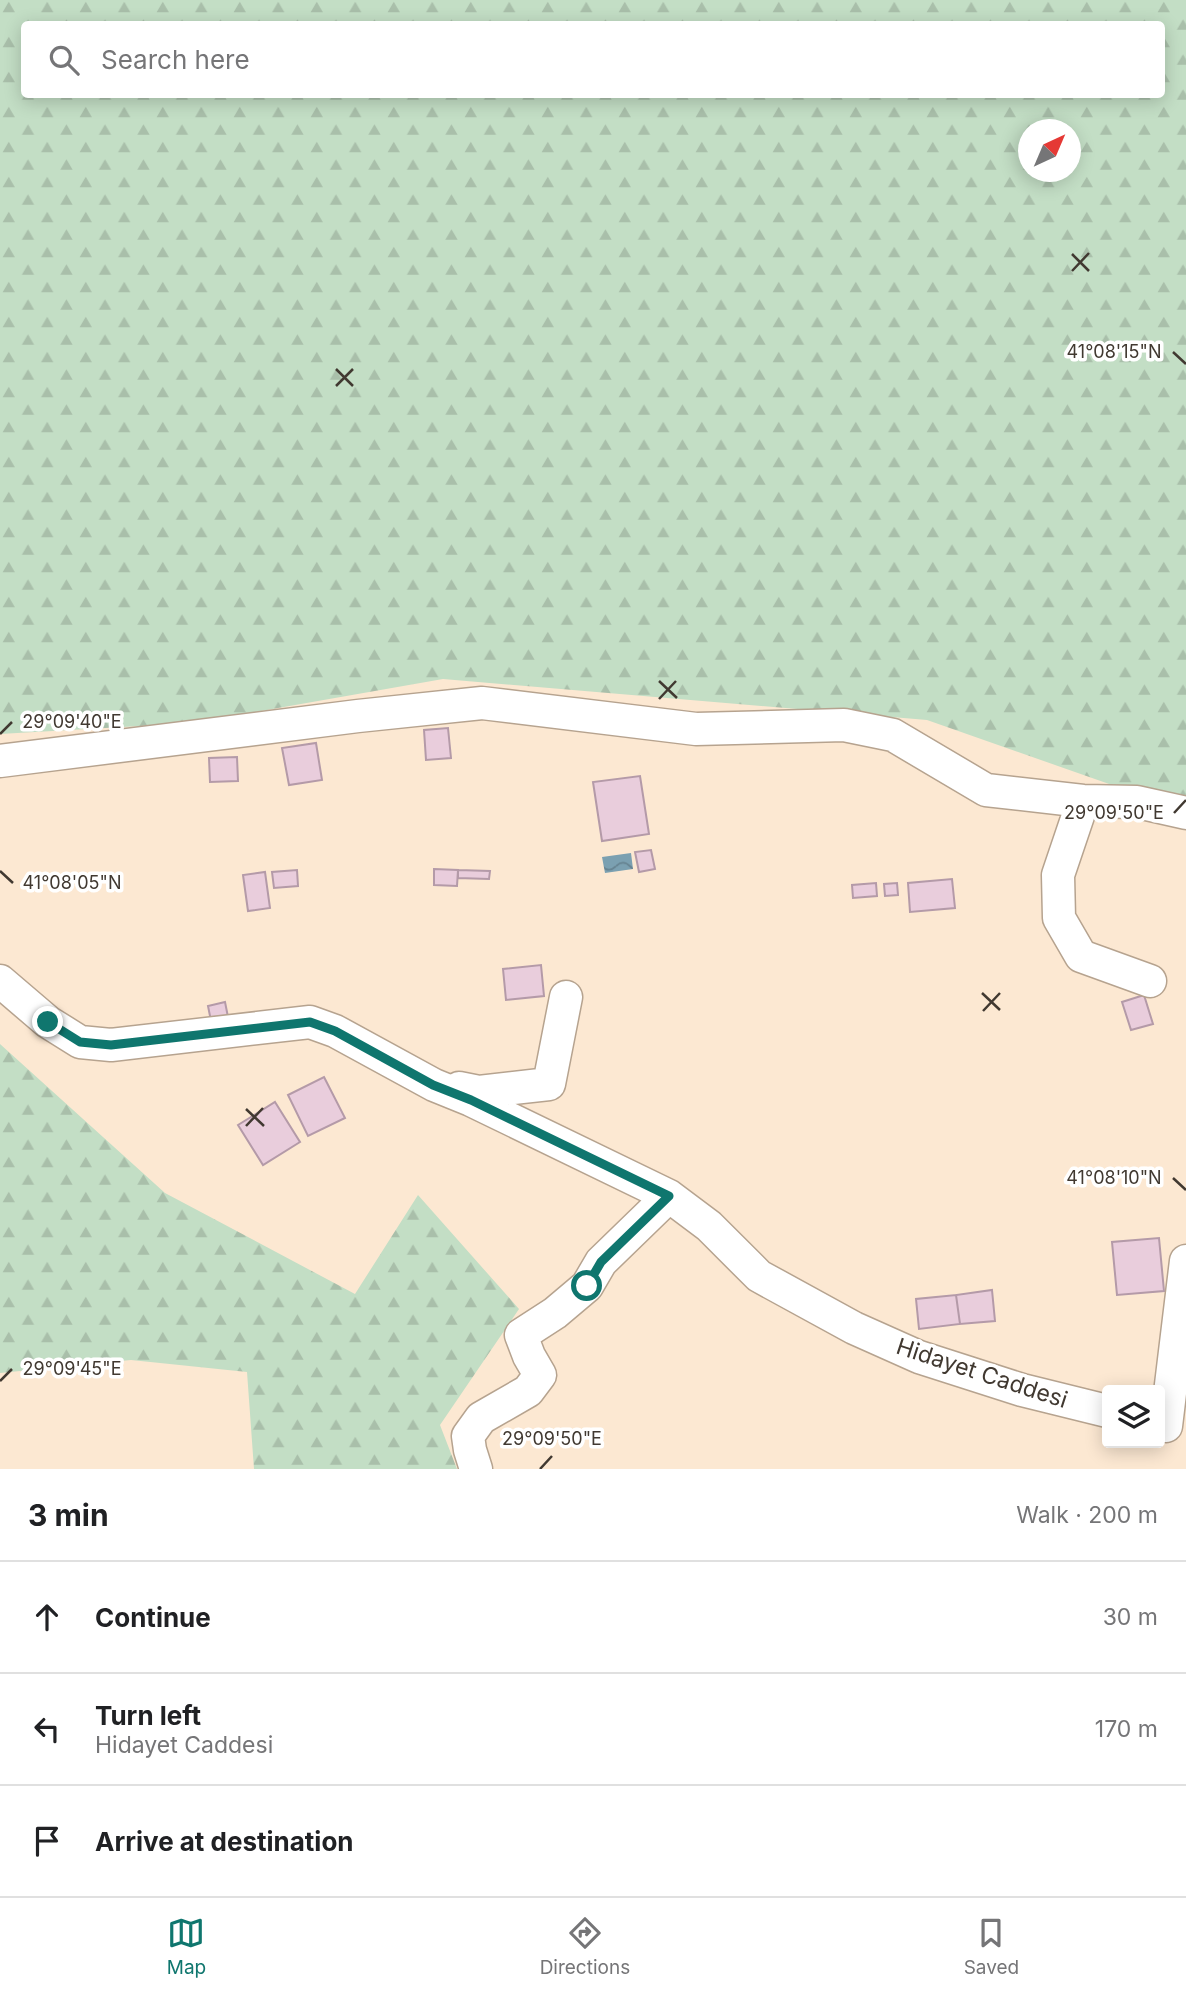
<!DOCTYPE html>
<html lang="en">
<head>
<meta charset="utf-8">
<style>
  body { margin:0; font-family:Inter,sans-serif; background:#f6f6f6; color:#202124 }
  .controls { position:absolute; right:21px; bottom:21px; display:grid; overflow:hidden; border-radius:7px; box-shadow:0 4px 18px #0003 }
  .controls button { width:63px; height:63px; display:grid; place-items:center; padding:0; border:0; border-bottom:2px solid #e0e0e0; background:#fff; color:#202124; font:35px sans-serif }
  .compass { position:absolute; left:1018px; top:119px; width:63px; height:63px; border-radius:50%; background:#fff; box-shadow:0 4px 18px #0003; rotate:44deg }
  .stop { position:absolute; width:21px; height:21px; margin:-16px; border:5px solid #0f766e; border-radius:50%; background:#fff }
  .stop.end { background:#0f766e; border-color:#fff; box-shadow:0 2px 7px #0008 }
  .list { margin:0; padding:0; list-style:none }
  h2 { display:flex; justify-content:space-between; align-items:center; height:91px; margin:0; padding:0 28px; font-size:30px }
  h2 small { font-size:23px; font-weight:400; color:#757577 }
  .list li { display:grid; grid-template-columns:46px 1fr auto; gap:21px; align-items:center; box-sizing:border-box; height:112px; padding:0 28px; border-top:2px solid #e0e0e0 }
  .list b { display:block; font-size:26px; white-space:nowrap }
  .list p { margin:0; font-size:23px; white-space:nowrap; color:#757577 }
  .list em { font-size:23px; font-style:normal; color:#757577 }
  .icon { flex:none; width:38px; height:38px; fill:none; stroke:currentColor; stroke-width:2; stroke-linecap:round; stroke-linejoin:round }
  .map { position:relative; flex:none; width:1186px; height:1469px; overflow:hidden }
  .search { position:absolute; background:#fff; box-shadow:0 4px 18px #0003; left:21px; right:21px; top:21px; height:77px; display:flex; align-items:center; gap:18px; box-sizing:border-box; padding:0 24px; border-radius:7px; color:#757577; font-size:26px }
  .sheet { height:427px; background:#fff }
  nav { display:flex; justify-content:space-around; align-items:center; box-sizing:border-box; height:98px; border-top:2px solid #e0e0e0; background:#fff; font-size:19px; color:#757577 }
  nav a { display:grid; justify-items:center; gap:4px }
  nav .on { color:#0f766e }
  .map>svg:first-child { display:block }
</style>
</head>
<body>
<div class="map">
<svg width="1186" height="1469" viewBox="0 0 1186 1469">
  <defs>
    <pattern id="forest-firs" width="22" height="20" patternUnits="userSpaceOnUse" patternTransform="scale(1.75)"><rect width="22" height="20" fill="#c3dec5"/><path d="M5 1l3.5 6h-7zM16 11l3.5 6h-7z" fill="#a9bfaa"/></pattern>
    <pattern id="water-waves" width="16" height="10" patternUnits="userSpaceOnUse" patternTransform="scale(1.75)"><rect width="16" height="10" fill="#7ba0b1"/><path d="M0 5q4-4 8 0t8 0" fill="none" stroke="#668391"/></pattern>
  </defs>
  <rect width="100%" height="100%" fill="#fce8d2"/>
  <path fill="url(#forest-firs)" fill-rule="evenodd" d="M0,0H1186V811L927,720L443,679L193,723L0,734ZM24,24H1162V94H24ZM1028,130H1070V172H1028Z
    M0,1044L165,1193L355,1294L418,1195L519,1309L440,1425L457,1469H254L247,1372L131,1360L0,1373Z"/>
  <path fill="url(#water-waves)" d="M631,853L633,869L605,873L602,857Z"/>
  <path fill="#e9cddc" stroke="#b49aa8" stroke-width="2" d="M448,728L451,758L426,760L424,730Z
    M316,743L322,780L289,785L282,748Z
    M237,757L238,781L210,782L209,758Z
    M640,776L649,834L602,841L593,782Z
    M651,850L655,869L639,872L635,852Z
    M434,869L458,870L457,886L434,885Z
    M297,870L298,886L274,888L272,872Z
    M458,870L490,871L489,879L458,878Z
    M265,872L270,908L248,911L243,875Z
    M952,879L955,908L910,912L908,883Z
    M876,883L877,896L853,898L852,885Z
    M897,883L898,895L885,896L884,884Z
    M541,965L544,996L506,1000L503,969Z
    M1144,995L1153,1024L1131,1030L1122,1002Z
    M225,1002L228,1017L211,1021L208,1006Z
    M324,1077L345,1118L308,1136L288,1095Z
    M275,1102L300,1142L263,1165L238,1125Z
    M1159,1238L1164,1291L1117,1295L1112,1242Z
    M992,1290L995,1321L960,1324L956,1295Z
    M956,1295L960,1324L919,1329L916,1299Z"/>
  <g fill="none" stroke-linecap="round" stroke-linejoin="round">
    <g stroke="#b6a38f" stroke-width="35">
      <path id="minor" d="M0,761L358,716L482,703L696,729L844,725L893,735L986,790L1083,801L1137,802L1186,813
        M1083,801L1058,875L1059,918L1081,956L1150,981
        M0,981L48,1022L80,1042L111,1045L310,1022L335,1031L434,1085L471,1100L669,1196L709,1226L759,1276L854,1328L919,1357L1022,1390L1107,1411
        M459,1088L479,1092L549,1084L566,997
        M1166,1426L1186,1261
        M476,1469L470,1450L468,1436L481,1418L528,1391L540,1375L529,1356L521,1335L555,1313L587,1286L601,1262L669,1196"/>
    </g>
    <use href="#minor" stroke="#fff" stroke-width="32"/>
  </g>
  <g fill="none" stroke-linecap="round" stroke-linejoin="round">
    <path stroke="#0f766e" stroke-width="9" d="M48,1022L80,1042L111,1045L310,1022L335,1031L433,1085L471,1100L669,1196L601,1262L587,1286"/>
  </g>
  <path fill="none" stroke="#413931" stroke-width="2.5" d="M1072,254L1089,271M1072,271L1089,253M1173,352L1186,364M336,369L353,386M336,386L353,369M659,681L677,698M659,699L676,681M0,734L12,722M1174,813L1186,800M0,871L13,883M982,993L1000,1010M983,1011L1000,993M246,1109L264,1126M246,1126L263,1108M1173,1178L1186,1190M0,1381L12,1369M540,1469L552,1456"/>
  <g text-anchor="middle" dominant-baseline="central" stroke-width="7" stroke-linejoin="round" paint-order="stroke">
    <g font-size="23" fill="#413931" stroke="#fff">
      <text transform="translate(982 1373) rotate(18)">Hidayet Caddesi</text>
    </g>
  </g>
  <g font-size="18" text-anchor="middle" fill="#413931" stroke="#fff" stroke-width="7" stroke-linejoin="round" paint-order="stroke">
    <text x="1114" y="358">41°08'15"N</text>
    <text x="72" y="728">29°09'40"E</text>
    <text x="1114" y="819">29°09'50"E</text>
    <text x="72" y="889">41°08'05"N</text>
    <text x="1114" y="1184">41°08'10"N</text>
    <text x="72" y="1375">29°09'45"E</text>
    <text x="552" y="1445">29°09'50"E</text>
  </g>
</svg>
<div class="controls">
<button><svg class="icon" aria-label="layers" viewBox="0 0 24 24"><path d="M12 4l9 5-9 5-9-5zM3 14l9 5 9-5"/></svg></button>
</div>
<svg class="compass" viewBox="-18 -18 36 36"><path d="M0-13l5 13h-10z" fill="#e53935"/><path d="M0 13l5-13h-10z" fill="#757577"/></svg>
<div class="stop" style="left:587px;top:1286px"></div>
<div class="stop end" style="left:48px;top:1022px"></div>
<div class="search"><svg class="icon" aria-label="search" viewBox="0 0 24 24"><circle cx="10" cy="10" r="6"/><path d="M15 15l6 6"/></svg>Search here</div>
</div>
<section class="sheet">
<h2>3 min<small>Walk · 200 m</small></h2>
<ul class="list">
<li><svg class="icon" aria-label="ahead" viewBox="0 0 24 24"><path d="M12 20V5M6 11l6-6 6 6"/></svg><div><b>Continue</b></div><em>30 m</em></li>
<li><svg class="icon" aria-label="left" viewBox="0 0 24 24"><path d="M17 20v-9H6M10 6l-5 5 5 5"/></svg><div><b>Turn left</b><p>Hidayet Caddesi</p></div><em>170 m</em></li>
<li><svg class="icon" aria-label="arrive" viewBox="0 0 24 24"><path d="M6 21V4h12l-3 4 3 4H6"/></svg><div><b>Arrive at destination</b></div></li>
</ul>
</section>
<nav>
<a class="on"><svg class="icon" aria-label="map" viewBox="0 0 24 24"><path d="M3 6l6-2 6 2 6-2v14l-6 2-6-2-6 2zM9 4v14M15 6v14"/></svg>Map</a>
<a><svg class="icon" aria-label="directions" viewBox="0 0 24 24"><path d="M12 3l9 9-9 9-9-9zM9 14v-3h6M13 9l2 2-2 2"/></svg>Directions</a>
<a><svg class="icon" aria-label="saved" viewBox="0 0 24 24"><path d="M7 4h10v16l-5-4-5 4z"/></svg>Saved</a>
</nav>
</body>
</html>
